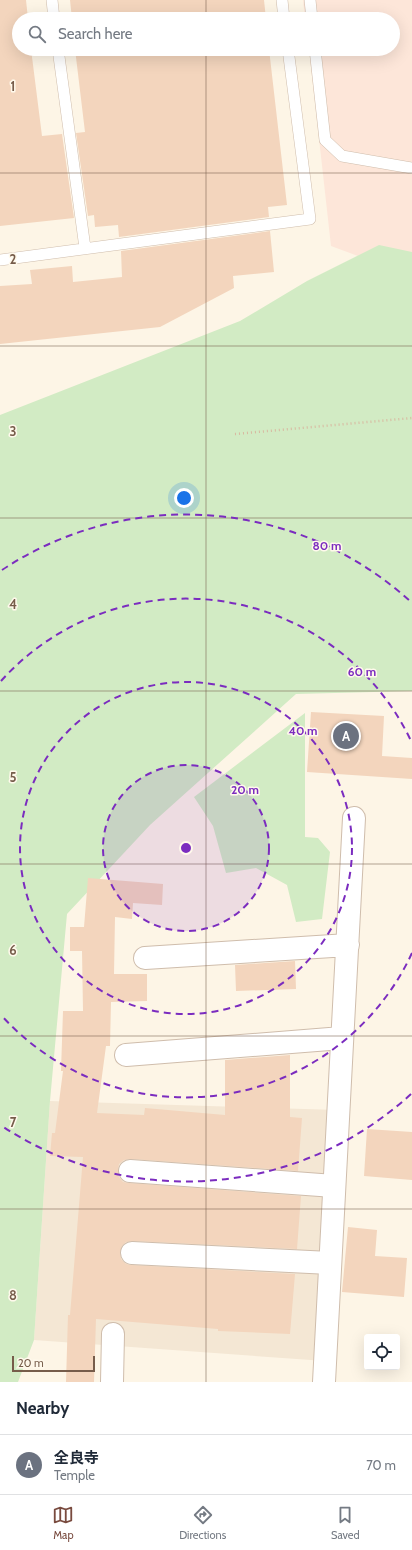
<!DOCTYPE html>
<html lang="en">
<head>
<meta charset="utf-8">
<style>
  body { margin:0; font-family:Cabin,"Noto Sans JP",sans-serif; background:#f2f2f3; color:#1f2937 }
  .controls { position:absolute; right:12px; bottom:12px; display:grid; overflow:hidden; border-radius:4px; box-shadow:0 4px 16px #0002 }
  .controls button { width:36px; height:36px; display:grid; place-items:center; padding:0; border:0; border-bottom:1px solid #e0e1e3; background:#fff; color:#1f2937; font:20px sans-serif }
  .scale { position:absolute; left:12px; bottom:10px; width:83px; box-sizing:border-box; padding-left:4px; border:2px solid #765c4a; border-top:0; font-size:11px; line-height:14px; white-space:nowrap; color:#765c4a; -webkit-text-stroke:3px #fff9ec; paint-order:stroke }
  .you { position:absolute; left:184px; top:498px; width:14px; height:14px; margin:-10px; border:3px solid #fff; border-radius:50%; background:#1a73e8; box-shadow:0 0 0 6px #1a73e833 }
  .badge { display:grid; place-items:center; width:26px; height:26px; border-radius:50%; background:#794b3f; color:#fff; font-size:13px; font-weight:700 }
  .pin { position:absolute; translate:-50% -50%; border:2px solid #fff; box-shadow:0 1px 4px #0006 }
  .list { margin:0; padding:0; list-style:none }
  h2 { display:flex; justify-content:space-between; align-items:center; height:52px; margin:0; padding:0 16px; font-size:17px }
  h2 small { font-size:13px; font-weight:400; color:#747a83 }
  .list li { display:grid; grid-template-columns:26px 1fr auto; gap:12px; align-items:center; box-sizing:border-box; height:60px; padding:0 16px; border-top:1px solid #e0e1e3 }
  .list b { display:block; font-size:15px; white-space:nowrap }
  .list p { margin:0; font-size:13px; white-space:nowrap; color:#747a83 }
  .list em { font-size:13px; font-style:normal; color:#747a83 }
  .icon { flex:none; width:22px; height:22px; fill:none; stroke:currentColor; stroke-width:2; stroke-linecap:round; stroke-linejoin:round }
  .map { position:relative; flex:none; width:412px; height:1382px; overflow:hidden }
  .search { position:absolute; background:#fff; box-shadow:0 4px 16px #0002; left:12px; right:12px; top:12px; height:44px; display:flex; align-items:center; gap:10px; box-sizing:border-box; padding:0 14px; border-radius:22px; color:#747a83; font-size:15px }
  .sheet { height:112px; background:#fff }
  nav { display:flex; justify-content:space-around; align-items:center; box-sizing:border-box; height:56px; border-top:1px solid #e0e1e3; background:#fff; font-size:11px; color:#747a83 }
  nav a { display:grid; justify-items:center; gap:2px }
  nav .on { color:#794b3f }
  .map>svg:first-child { display:block }
</style>
</head>
<body>
<div class="map">
<svg width="412" height="1382" viewBox="0 0 412 1382">
  <rect width="100%" height="100%" fill="#fdf5e6"/>
  <path fill="#f4e7d4" d="M50,1101L338,1110L325,1361L34,1340Z"/>
  <path fill="#fde6d9" d="M303,0H412V276L331,246L309,49H393V19H305Z"/>
  <path fill="#d2ebc4" d="M379,245L412,252V691L296,694L150,825L67,914L50,1101L34,1340L18,1382H0V415L240,321L307,281Z
    M305,713V837L318,838L330,852L322,919L296,922L287,885L256,868L226,873L213,826L194,797Z"/>
  <path fill="#f3d5bd" d="M0,0H26L28,19H19V49H31L42,136L62,134L74,218L0,226Z
    M70,0H264L266,19H72Z
    M75,49H269L287,205L268,207L269,217L119,237L118,225L95,227L94,215L88,216L76,133L85,132Z
    M270,231L274,272L233,276L234,288L160,327L0,344V286L32,284L30,270L72,266L73,282L122,277L121,251Z
    M311,712L384,716L382,756L412,758V779L307,772Z
    M88,878L163,884L162,905L133,903L132,919L115,917L114,974H147V1001L111,1002L110,1046H106L97,1113L144,1115L145,1108L225,1115V1060L290,1055V1117L302,1118L298,1171L131,1159L124,1160L119,1164L118,1170L119,1177L123,1182L129,1183L301,1196L297,1249L133,1241L126,1242L122,1246L120,1252L121,1259L126,1264L131,1265L295,1274L290,1334L218,1331V1329L96,1319L94,1382H66L68,1315H70L83,1157L50,1156L52,1133H55L63,1071H61L63,1011H83L82,951H70V927H84Z
    M295,961L296,989L236,991L235,965Z
    M367,1129L412,1132V1180L364,1176Z
    M348,1227L377,1230L375,1256L407,1258L404,1297L342,1292Z"/>
  <g fill="none" stroke-linecap="round" stroke-linejoin="round">
    <g stroke="#cfbdac" stroke-width="12">
      <path id="service" d="M52,0L54,19
        M282,0L284,19
        M310,0L312,19
        M58,49L85,248
        M315,49L325,140L342,156L412,168
        M0,260L310,219L288,49"/>
    </g>
    <g stroke="#cfbdac" stroke-width="24">
      <path id="minor" d="M145,958L348,945
        M126,1055L342,1038
        M130,1171L334,1186
        M132,1253L330,1263
        M112,1382L113,1334
        M324,1382L354,818"/>
    </g>
    <path stroke="#d8b8a0" stroke-width="2.5" stroke-dasharray="1 3" stroke-linecap="butt" d="M235,434L412,418"/>
    <use href="#service" stroke="#fff" stroke-width="11"/>
    <use href="#minor" stroke="#fff" stroke-width="22"/>
  </g>
  <path fill="none" stroke="#765c4a" stroke-width="1" stroke-opacity="0.55" d="M206,0V19M206,49V1382M0,173H412M0,346H412M0,518H412M0,691H412M0,864H412M0,1036H412M0,1209H412"/>
  <circle cx="186" cy="848" r="83" fill="#7b2cbf" fill-opacity=".12"/>
  <g fill="none" stroke="#7b2cbf" stroke-width="2" stroke-dasharray="7 5">
    <circle cx="186" cy="848" r="83"/>
    <circle cx="186" cy="848" r="166"/>
    <path d="M412 953A249 249 0 0 1 1 1015M1 681A249 249 0 0 1 412 743"/>
    <path d="M411 1094A333 333 0 0 1 2 1126M2 570A333 333 0 0 1 411 602"/>
  </g>
  <g font-size="13" text-anchor="middle" font-weight="bold" fill="#765c4a" stroke="#fff9ec" stroke-width="3" stroke-linejoin="round" paint-order="stroke">
    <text x="13" y="91">1</text>
    <text x="13" y="264">2</text>
    <text x="13" y="436">3</text>
    <text x="13" y="609">4</text>
    <text x="13" y="782">5</text>
    <text x="13" y="955">6</text>
    <text x="13" y="1127">7</text>
    <text x="13" y="1300">8</text>
  </g>
  <circle cx="186" cy="848" r="6" fill="#7b2cbf" stroke="#fff9ec" stroke-width="2"/>
  <g font-size="12" text-anchor="middle" font-weight="bold" fill="#7b2cbf" stroke="#fff9ec" stroke-width="3" stroke-linejoin="round" paint-order="stroke">
    <text x="327" y="550">80 m</text>
    <text x="362" y="676">60 m</text>
    <text x="303" y="735">40 m</text>
    <text x="245" y="794">20 m</text>
  </g>
</svg>
<div class="controls">
<button><svg class="icon" aria-label="locate" viewBox="0 0 24 24"><circle cx="12" cy="12" r="6"/><path d="M12 2v4M12 18v4M2 12h4M18 12h4"/></svg></button>
</div>
<div class="scale">20 m</div>
<div class="you"></div>
<div class="pin badge" style="left:346px;top:736px;background:#6b7280">A</div>
<div class="search"><svg class="icon" aria-label="search" viewBox="0 0 24 24"><circle cx="10" cy="10" r="6"/><path d="M15 15l6 6"/></svg>Search here</div>
</div>
<section class="sheet">
<h2>Nearby<small></small></h2>
<ul class="list">
<li><span class="badge" style="background:#6b7280">A</span><div><b>全良寺</b><p>Temple</p></div><em>70 m</em></li>
</ul>
</section>
<nav>
<a class="on"><svg class="icon" aria-label="map" viewBox="0 0 24 24"><path d="M3 6l6-2 6 2 6-2v14l-6 2-6-2-6 2zM9 4v14M15 6v14"/></svg>Map</a>
<a><svg class="icon" aria-label="directions" viewBox="0 0 24 24"><path d="M12 3l9 9-9 9-9-9zM9 14v-3h6M13 9l2 2-2 2"/></svg>Directions</a>
<a><svg class="icon" aria-label="saved" viewBox="0 0 24 24"><path d="M7 4h10v16l-5-4-5 4z"/></svg>Saved</a>
</nav>
</body>
</html>
